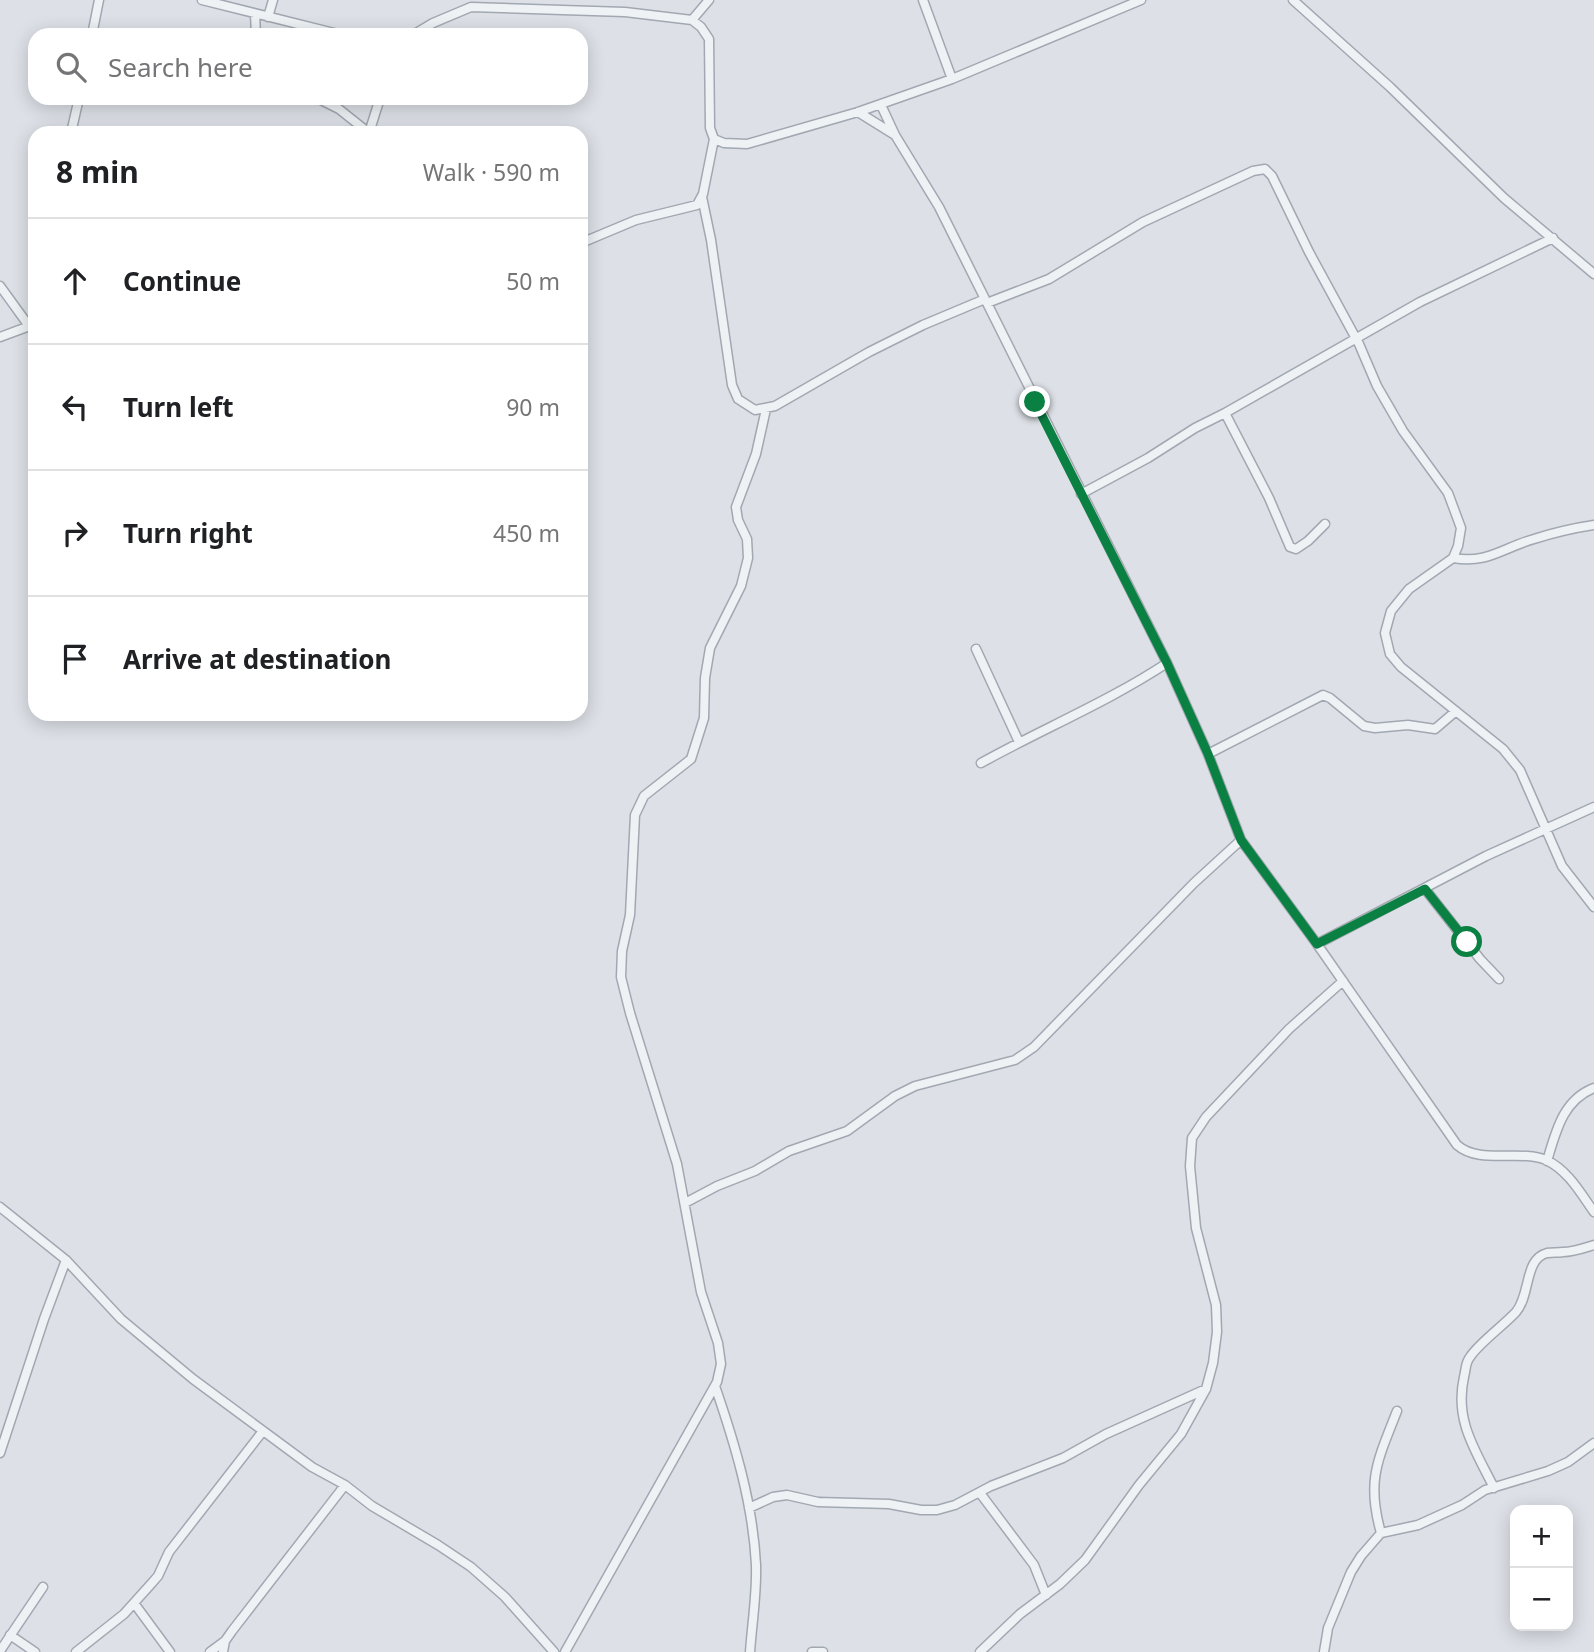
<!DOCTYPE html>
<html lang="en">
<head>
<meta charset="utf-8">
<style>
  body { margin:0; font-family:"Noto Sans",sans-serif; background:#f2f2f2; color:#202124 }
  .controls { position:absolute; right:21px; bottom:21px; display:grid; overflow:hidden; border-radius:14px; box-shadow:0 4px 18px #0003 }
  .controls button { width:63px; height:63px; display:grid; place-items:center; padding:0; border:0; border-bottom:2px solid #e0e0e0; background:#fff; color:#202124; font:35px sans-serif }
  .stop { position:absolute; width:21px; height:21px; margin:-16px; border:5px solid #0b8043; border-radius:50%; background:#fff }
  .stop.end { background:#0b8043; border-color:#fff; box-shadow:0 2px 7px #0008 }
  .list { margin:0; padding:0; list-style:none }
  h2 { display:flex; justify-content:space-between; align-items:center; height:91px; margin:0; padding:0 28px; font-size:30px }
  h2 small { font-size:23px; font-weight:400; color:#757577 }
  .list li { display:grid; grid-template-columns:46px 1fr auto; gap:21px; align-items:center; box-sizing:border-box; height:126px; padding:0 28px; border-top:2px solid #e0e0e0 }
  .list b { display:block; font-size:26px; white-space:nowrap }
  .list em { font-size:23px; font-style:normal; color:#757577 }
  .icon { flex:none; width:38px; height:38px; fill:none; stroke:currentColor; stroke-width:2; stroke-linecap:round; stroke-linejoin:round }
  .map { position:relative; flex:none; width:1594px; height:1652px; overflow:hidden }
  .search { position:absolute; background:#fff; box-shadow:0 4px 18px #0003; left:28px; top:28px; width:560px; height:77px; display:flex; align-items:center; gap:18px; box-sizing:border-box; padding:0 24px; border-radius:21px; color:#757577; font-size:26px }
  .panel { position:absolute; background:#fff; box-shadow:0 4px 18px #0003; left:28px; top:126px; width:560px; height:595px; border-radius:21px }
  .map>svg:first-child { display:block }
</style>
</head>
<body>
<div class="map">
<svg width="1594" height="1652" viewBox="0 0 1594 1652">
  <rect width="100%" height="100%" fill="#dde1e7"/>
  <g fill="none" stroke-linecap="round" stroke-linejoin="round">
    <g stroke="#a2a8b1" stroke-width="11">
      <path id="street" d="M202,0L342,35
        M923,0L952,79
        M1293,0L1390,87L1504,198L1594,274
        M255,14L256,35
        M268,17L273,0
        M692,20L709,0
        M92,35L99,0
        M413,35L433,23L471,7L625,12L692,20L701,27L709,39L710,128L714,139L724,143L747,144L858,112L952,79L1141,0
        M317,98L339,109L369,133
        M881,105L895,135L939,207L1167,663L1208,754L1241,840L1317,944L1457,1145C1480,1165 1519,1149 1546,1160C1568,1170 1581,1194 1594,1212
        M858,112L895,135
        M71,133L79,98
        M369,133L380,98
        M702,197L711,240L732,385L738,399L755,410L775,406L869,352L923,325L985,299
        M581,243L636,220L697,205L703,194L714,139
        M0,286L29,326
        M987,303L1049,279L1143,222L1253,171L1265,169L1272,176L1309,252L1359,344L1377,386L1403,431L1448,493L1461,528L1458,546L1453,558L1409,589L1391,611L1385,633L1390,654L1401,667L1503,749L1520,770L1562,866L1594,907
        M0,337L35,324
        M1225,413L1269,498L1290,547L1296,549L1308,541L1325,524
        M1081,494L1148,458L1195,428L1225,413L1420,302L1553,238
        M1453,558C1488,564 1502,548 1534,539C1553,533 1574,528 1594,525
        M976,649L1019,742
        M1208,754L1323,695L1330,698L1364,726L1375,728L1408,725L1435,729L1456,711
        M981,763C1042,729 1108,702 1167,663
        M1425,889L1480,959L1499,979
        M1317,944L1486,856L1594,807
        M1547,1161C1556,1131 1563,1100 1594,1088
        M685,1203L717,1186L755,1171L789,1151L847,1131L895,1096L915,1086L1015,1060L1034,1047L1194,883L1241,840
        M0,1207L66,1260L121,1319L193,1379L312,1467L345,1485L372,1506L438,1545L471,1567L505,1597L554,1652
        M715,1386C735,1444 753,1504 756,1565C757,1594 752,1623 750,1652
        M0,1453L44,1319L66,1260
        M1494,1488C1476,1451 1454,1421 1464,1377C1466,1370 1465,1363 1470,1357C1479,1343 1503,1326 1516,1312C1531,1294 1524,1259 1547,1253C1552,1252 1558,1253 1563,1252C1574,1252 1584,1248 1594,1245
        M980,1493L1034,1565L1046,1595
        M749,1508L773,1497L787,1495L818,1502L889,1504L921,1510H937L955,1505L991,1486L1063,1458L1106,1434L1206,1389
        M1381,1533C1366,1480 1378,1460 1397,1411
        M134,1603L170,1652
        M10,1635L35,1652
        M0,1651L43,1587
        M76,1652L124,1614L151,1584L158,1576L169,1552L263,1431
        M210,1652L225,1641
        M223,1652L225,1641L232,1631L345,1485
        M565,1652L717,1382L721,1364L718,1343L701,1292L677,1164L630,1013L621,977L622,951L630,915L635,815L644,796L691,759L704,718L705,678L710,648L741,586L748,558L747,539L738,520L736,507L756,454L766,409
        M812,1652H823
        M980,1652L1020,1614L1060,1584L1085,1560L1139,1485L1181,1434L1206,1389L1213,1363L1217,1332L1216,1305L1196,1228L1190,1166L1192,1138L1206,1117L1289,1029L1343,981
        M1324,1652L1328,1628L1351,1572L1361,1556L1381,1533L1418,1525L1462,1505L1485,1490L1548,1471L1568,1462L1594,1443"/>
    </g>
    <use href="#street" stroke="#eff2f5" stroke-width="8"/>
  </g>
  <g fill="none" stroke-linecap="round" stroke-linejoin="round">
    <path stroke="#0b8043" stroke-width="9" d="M1035,402L1167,663L1208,754L1241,840L1317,944L1425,889L1467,942"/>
  </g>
</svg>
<div class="controls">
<button>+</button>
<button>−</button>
</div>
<div class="stop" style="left:1467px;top:942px"></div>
<div class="stop end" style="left:1035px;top:402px"></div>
<div class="search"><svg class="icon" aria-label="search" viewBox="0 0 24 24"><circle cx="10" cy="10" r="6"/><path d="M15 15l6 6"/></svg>Search here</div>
<section class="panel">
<h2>8 min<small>Walk · 590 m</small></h2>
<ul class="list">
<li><svg class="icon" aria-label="ahead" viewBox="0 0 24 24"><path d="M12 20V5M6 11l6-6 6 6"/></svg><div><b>Continue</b></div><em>50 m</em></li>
<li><svg class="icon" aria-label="left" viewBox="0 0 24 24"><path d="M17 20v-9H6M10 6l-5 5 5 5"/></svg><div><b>Turn left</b></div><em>90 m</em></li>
<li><svg class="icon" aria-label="right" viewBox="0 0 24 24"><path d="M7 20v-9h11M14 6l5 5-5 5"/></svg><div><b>Turn right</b></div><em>450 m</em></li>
<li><svg class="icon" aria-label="arrive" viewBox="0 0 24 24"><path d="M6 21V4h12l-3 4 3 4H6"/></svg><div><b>Arrive at destination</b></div></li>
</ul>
</section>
</div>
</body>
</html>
